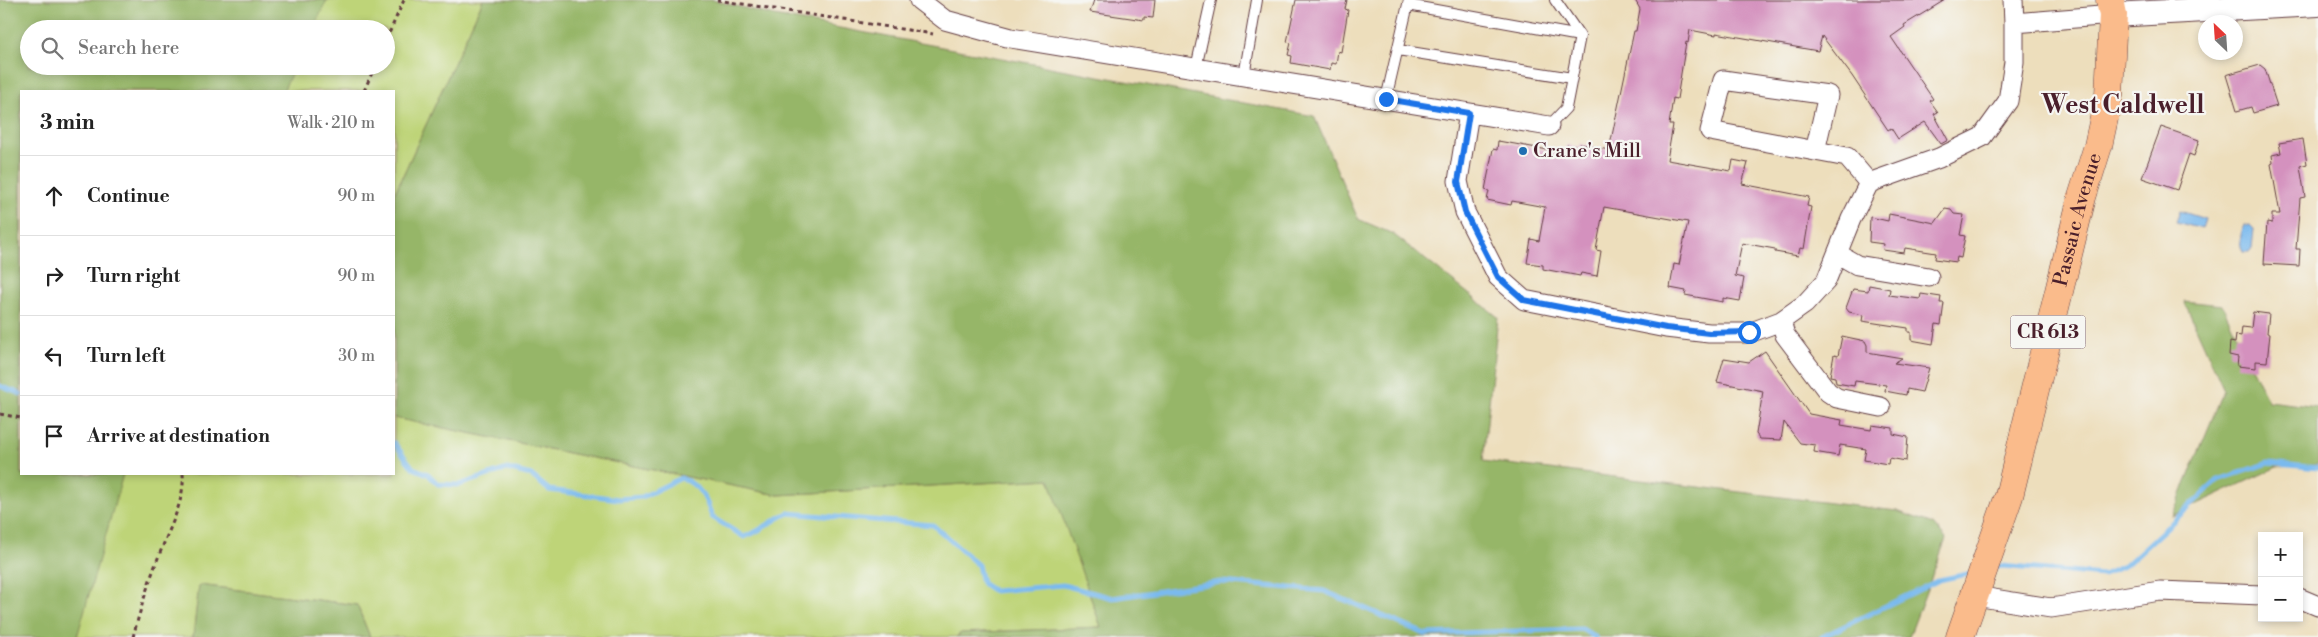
<!DOCTYPE html>
<html lang="en">
<head>
<meta charset="utf-8">
<style>
  body { margin:0; font-family:"Libre Bodoni",serif; background:#f6f6f6; color:#222 }
  .controls { position:absolute; right:15px; bottom:15px; display:grid; overflow:hidden; border-radius:0px; box-shadow:0 2px 8px #0003 }
  .controls button { width:45px; height:45px; display:grid; place-items:center; padding:0; border:0; border-bottom:1px solid #e0e0e0; background:#fff; color:#222; font:25px sans-serif }
  .compass { position:absolute; left:2198px; top:15px; width:45px; height:45px; border-radius:50%; background:#fff; box-shadow:0 2px 8px #0003; rotate:335deg }
  .stop { position:absolute; width:15px; height:15px; margin:-11px; border:4px solid #1a73e8; border-radius:50%; background:#fff }
  .stop.end { background:#1a73e8; border-color:#fff; box-shadow:0 1px 5px #0008 }
  .list { margin:0; padding:0; list-style:none }
  h2 { display:flex; justify-content:space-between; align-items:center; height:65px; margin:0; padding:0 20px; font-size:21px }
  h2 small { font-size:16px; font-weight:400; color:#767676 }
  .list li { display:grid; grid-template-columns:32px 1fr auto; gap:15px; align-items:center; box-sizing:border-box; height:80px; padding:0 20px; border-top:1px solid #e0e0e0 }
  .list b { display:block; font-size:19px; white-space:nowrap }
  .list em { font-size:16px; font-style:normal; color:#767676 }
  .icon { flex:none; width:28px; height:28px; fill:none; stroke:currentColor; stroke-width:2; stroke-linecap:round; stroke-linejoin:round }
  .map { position:relative; flex:none; width:2318px; height:637px; overflow:hidden }
  .search { position:absolute; background:#fff; box-shadow:0 2px 8px #0003; left:20px; top:20px; width:375px; height:55px; display:flex; align-items:center; gap:12px; box-sizing:border-box; padding:0 18px; border-radius:28px; color:#767676; font-size:19px }
  .panel { position:absolute; background:#fff; box-shadow:0 2px 8px #0003; left:20px; top:90px; width:375px; height:385px; border-radius:0px }
  .map>svg:first-child { display:block }
</style>
</head>
<body>
<div class="map">
<svg width="2318" height="637" viewBox="0 0 2318 637">
  <rect width="100%" height="100%" fill="#f6f6f2"/>
  <filter id="ink" filterUnits="userSpaceOnUse"><feTurbulence type="fractalNoise" baseFrequency=".02" numOctaves="2"/><feDisplacementMap in="SourceGraphic" scale="10" xChannelSelector="R" yChannelSelector="G"/><feConvolveMatrix kernelMatrix="1 2 1 2 8 2 1 2 1" color-interpolation-filters="sRGB"/></filter>
  <filter id="wash" filterUnits="userSpaceOnUse"><feTurbulence type="fractalNoise" baseFrequency=".0096" numOctaves="4" result="noise"/><feDisplacementMap in="SourceGraphic" scale="20" xChannelSelector="R" yChannelSelector="G"/><feGaussianBlur stdDeviation="1.12" result="paint"/><feColorMatrix in="noise" values="0 0 0 0 0 0 0 0 0 0 0 0 0 0 0 0 0 1.4 0 .05"/><feComposite in="paint" operator="in"/></filter>
  <g filter="url(#wash)">
    <rect width="100%" height="100%" fill="#eddebc"/>
    <path fill="#bed478" stroke="#847a52" fill-rule="evenodd" d="M0,0H483L394,195V91H21V474H394V418L778,495L1050,479L1101,627L961,633L956,637H370L357,605L199,585L193,637H0ZM29,29H386V66H29Z"/>
    <path fill="#96b668" stroke="#706a4a" d="M0,0H327L313,29H29V66H295L283,91H21V474H123L77,637H0Z
      M483,0H713L775,16L1314,116L1358,219L1393,234L1498,317L1483,461L1897,511L1933,524L1946,539L1909,637H956L961,633L1101,627L1049,479L778,495L394,418V195Z
      M2184,301L2222,305L2268,401L2318,407V465L2277,467L2172,516L2224,390Z
      M199,585L357,605L370,637H193Z"/>
    <path fill="#7abaee" stroke="#626c8c" d="M2180,211L2205,219L2202,229L2176,222Z
      M2245,225H2250L2254,229L2252,248L2249,252H2243C2239,245 2240,231 2245,225Z"/>
    <g fill="none" stroke-linecap="round" stroke-linejoin="round">
      <path stroke="#7abaee" stroke-width="5" d="M0,386L21,394
        M394,443L413,468L428,474L438,484L459,485L507,469L531,475L549,490L619,499L642,497L681,478C700,485 706,498 712,517L744,537C760,532 771,521 788,513L933,525L978,565L982,583L994,591L1063,585L1113,598L1221,582L1324,591L1425,634L1582,629L1595,637
        M1993,568L2001,566L2103,575L2126,565L2218,480L2269,463L2318,468
        M1822,637L1939,580L1972,573"/>
    </g>
    <g id="blocks">
      <path fill="#d491be" d="M1094,0H1155L1153,18L1144,17V20L1090,12Z
        M1296,0H1347L1345,9L1348,10L1341,52L1338,51L1336,64L1331,63L1330,70L1291,63L1292,56L1288,55L1291,43L1287,42Z
        M1635,0H1945L1904,25L1905,27L1891,37L1933,99L1930,101L1938,112L1934,114L1948,140L1941,144L1925,122L1898,139L1891,128L1888,130L1852,76L1822,36L1818,51L1716,33V35L1690,30L1688,43L1686,42L1677,99L1673,98L1669,125H1673L1667,160L1731,171L1733,160L1748,163L1742,184L1809,197L1807,206L1811,207L1804,249L1800,248L1798,256L1775,252V249L1742,243L1735,276L1744,278L1740,301L1723,298V302L1685,295L1686,291L1670,288L1674,264L1679,265L1688,222L1604,207L1596,250L1601,251L1597,276L1581,273L1580,276L1543,269V265L1527,263L1531,239L1539,241L1545,207L1512,201L1511,205L1487,200L1489,191L1485,190L1493,149L1497,150L1498,141L1565,153L1567,145L1579,147L1580,144L1609,150L1634,31H1636L1640,9Z
        M2260,65L2265,69L2277,106L2253,113L2251,107L2237,111L2226,75Z
        M2161,127L2199,140L2194,156L2189,154L2177,190L2142,178Z
        M2303,139L2307,164L2300,166L2305,197L2300,198L2296,249H2300L2299,266L2264,264L2267,222L2272,223V214H2280L2271,164L2273,163L2272,155L2281,153L2279,143Z
        M1945,209L1951,210L1954,214L1964,215L1960,235L1965,236L1961,258L1957,257L1956,262L1935,259L1936,253L1905,248L1904,253L1883,250L1884,244L1869,242L1870,217L1888,221L1889,214L1935,223Z
        M1869,285L1890,289L1889,295L1920,299L1921,294L1941,297L1940,303H1944L1941,325L1936,324L1933,344L1911,340V332H1908V328L1862,321L1863,315L1849,312L1846,308L1853,289L1868,291Z
        M2253,312L2269,314L2267,333L2270,334L2267,362L2256,361V368L2237,366L2238,357L2229,355L2230,342L2235,343L2236,335L2241,336L2242,327L2251,328Z
        M1842,336L1865,341L1867,345V352L1902,358L1894,363L1929,368L1922,392L1907,389L1906,395L1885,391L1886,385L1855,381L1854,386L1836,383L1835,377L1830,376L1834,355L1838,356Z
        M1765,351L1809,414L1842,420L1841,425L1871,430L1872,425L1893,428V434L1908,437L1906,461L1889,458L1888,464L1864,460L1866,449L1840,445L1838,456L1814,452L1815,445L1800,443L1784,422L1781,440L1760,439L1756,434L1763,391L1717,382L1724,358L1749,362Z"/>
    </g>
  </g>
  <g filter="url(#ink)">
    <use href="#blocks" fill-opacity="0" stroke="#623c41" stroke-width="1"/>
    <g fill="none" stroke-linecap="round" stroke-linejoin="round">
      <g stroke="#623c41" stroke-width="12">
        <path id="service" d="M1408,5L1580,36
          M1398,50L1572,78
          M1196,68L1211,0
          M1244,76L1257,0
          M1386,99L1409,0
          M1549,126L1566,108L1580,36L1555,0"/>
      </g>
      <g stroke="#623c41" stroke-width="21">
        <path id="minor" d="M919,0L945,20L1011,38L1549,126
          M2013,0L2014,23
          M1469,113L1458,181L1465,212L1498,277L1524,300L1666,328L1709,333H1749L1781,321L1805,304L1826,281L1851,219L1869,183
          M1815,151L1828,95L1723,80L1710,131L1847,157L1869,183L1939,158L1982,137L2008,101L2014,62V23L2113,15
          M1838,254L1857,265L1929,277
          M1781,321L1785,335L1828,392L1837,398L1881,407
          M1975,596L2051,608L2160,591L2262,595
          M2299,598L2318,606"/>
      </g>
      <g stroke="#623c41" stroke-width="26">
        <path id="tertiary" d="M2113,15L2318,4"/>
      </g>
      <g stroke="#623c41" stroke-width="29">
        <g id="primary">
          <path id="s1" d="M1960,637L2009,496L2082,197L2098,146L2109,95L2113,15L2110,0"/>
        </g>
      </g>
      <path stroke="#623c41" stroke-width="3" stroke-dasharray="4 4" stroke-linecap="butt" d="M717,0L933,34
        M386,40L404,0
        M364,91L375,66
        M0,414L21,418
        M133,637C141,607 150,577 162,548C171,525 185,499 183,474"/>
      <use href="#service" stroke="#fff" stroke-width="10"/>
      <use href="#minor" stroke="#fff" stroke-width="19"/>
      <use href="#tertiary" stroke="#fff" stroke-width="24"/>
      <use href="#primary" stroke="#fabb8b" stroke-width="28"/>
    </g>
  </g>
  <g fill="none" stroke-linecap="round" stroke-linejoin="round" filter="url(#ink)">
    <path stroke="#1a73e8" stroke-width="6" d="M1386,99L1469,113L1458,182L1465,212L1498,277L1524,300L1666,328L1709,333L1749,332"/>
  </g>
  <circle fill="#1f6fb2" stroke="#f6f6f2" stroke-width="2" cx="1523" cy="151" r="5"/>
  <g text-anchor="middle" dominant-baseline="central" stroke-width="4.5" stroke-linejoin="round" paint-order="stroke">
    <rect fill="#f6f6f2" stroke="#7e6067" stroke-width="1" x="2010.5" y="315.5" width="75" height="33" rx="4"/>
    <g font-size="19" font-weight="bold" fill="#4a1f2b">
      <text x="2048" y="332">CR 613</text>
    </g>
    <g font-size="20" fill="#4a1f2b" stroke="#f6f6f2" text-anchor="start">
      <text x="1533" y="151">Crane's Mill</text>
    </g>
    <g font-size="20" fill="#4a1f2b" stroke="#f6f6f2">
      <text stroke="none"><textPath href="#s1" startOffset="434">Passaic Avenue</textPath></text>
    </g>
    <g font-size="25" font-weight="bold" fill="#4a1f2b" stroke="#f6f6f2">
      <text x="2123" y="105">West Caldwell</text>
    </g>
  </g>
</svg>
<div class="controls">
<button>+</button>
<button>−</button>
</div>
<svg class="compass" viewBox="-18 -18 36 36"><path d="M0-13l5 13h-10z" fill="#e53935"/><path d="M0 13l5-13h-10z" fill="#767676"/></svg>
<div class="stop" style="left:1749px;top:332px"></div>
<div class="stop end" style="left:1386px;top:99px"></div>
<div class="search"><svg class="icon" aria-label="search" viewBox="0 0 24 24"><circle cx="10" cy="10" r="6"/><path d="M15 15l6 6"/></svg>Search here</div>
<section class="panel">
<h2>3 min<small>Walk · 210 m</small></h2>
<ul class="list">
<li><svg class="icon" aria-label="ahead" viewBox="0 0 24 24"><path d="M12 20V5M6 11l6-6 6 6"/></svg><div><b>Continue</b></div><em>90 m</em></li>
<li><svg class="icon" aria-label="right" viewBox="0 0 24 24"><path d="M7 20v-9h11M14 6l5 5-5 5"/></svg><div><b>Turn right</b></div><em>90 m</em></li>
<li><svg class="icon" aria-label="left" viewBox="0 0 24 24"><path d="M17 20v-9H6M10 6l-5 5 5 5"/></svg><div><b>Turn left</b></div><em>30 m</em></li>
<li><svg class="icon" aria-label="arrive" viewBox="0 0 24 24"><path d="M6 21V4h12l-3 4 3 4H6"/></svg><div><b>Arrive at destination</b></div></li>
</ul>
</section>
</div>
</body>
</html>
